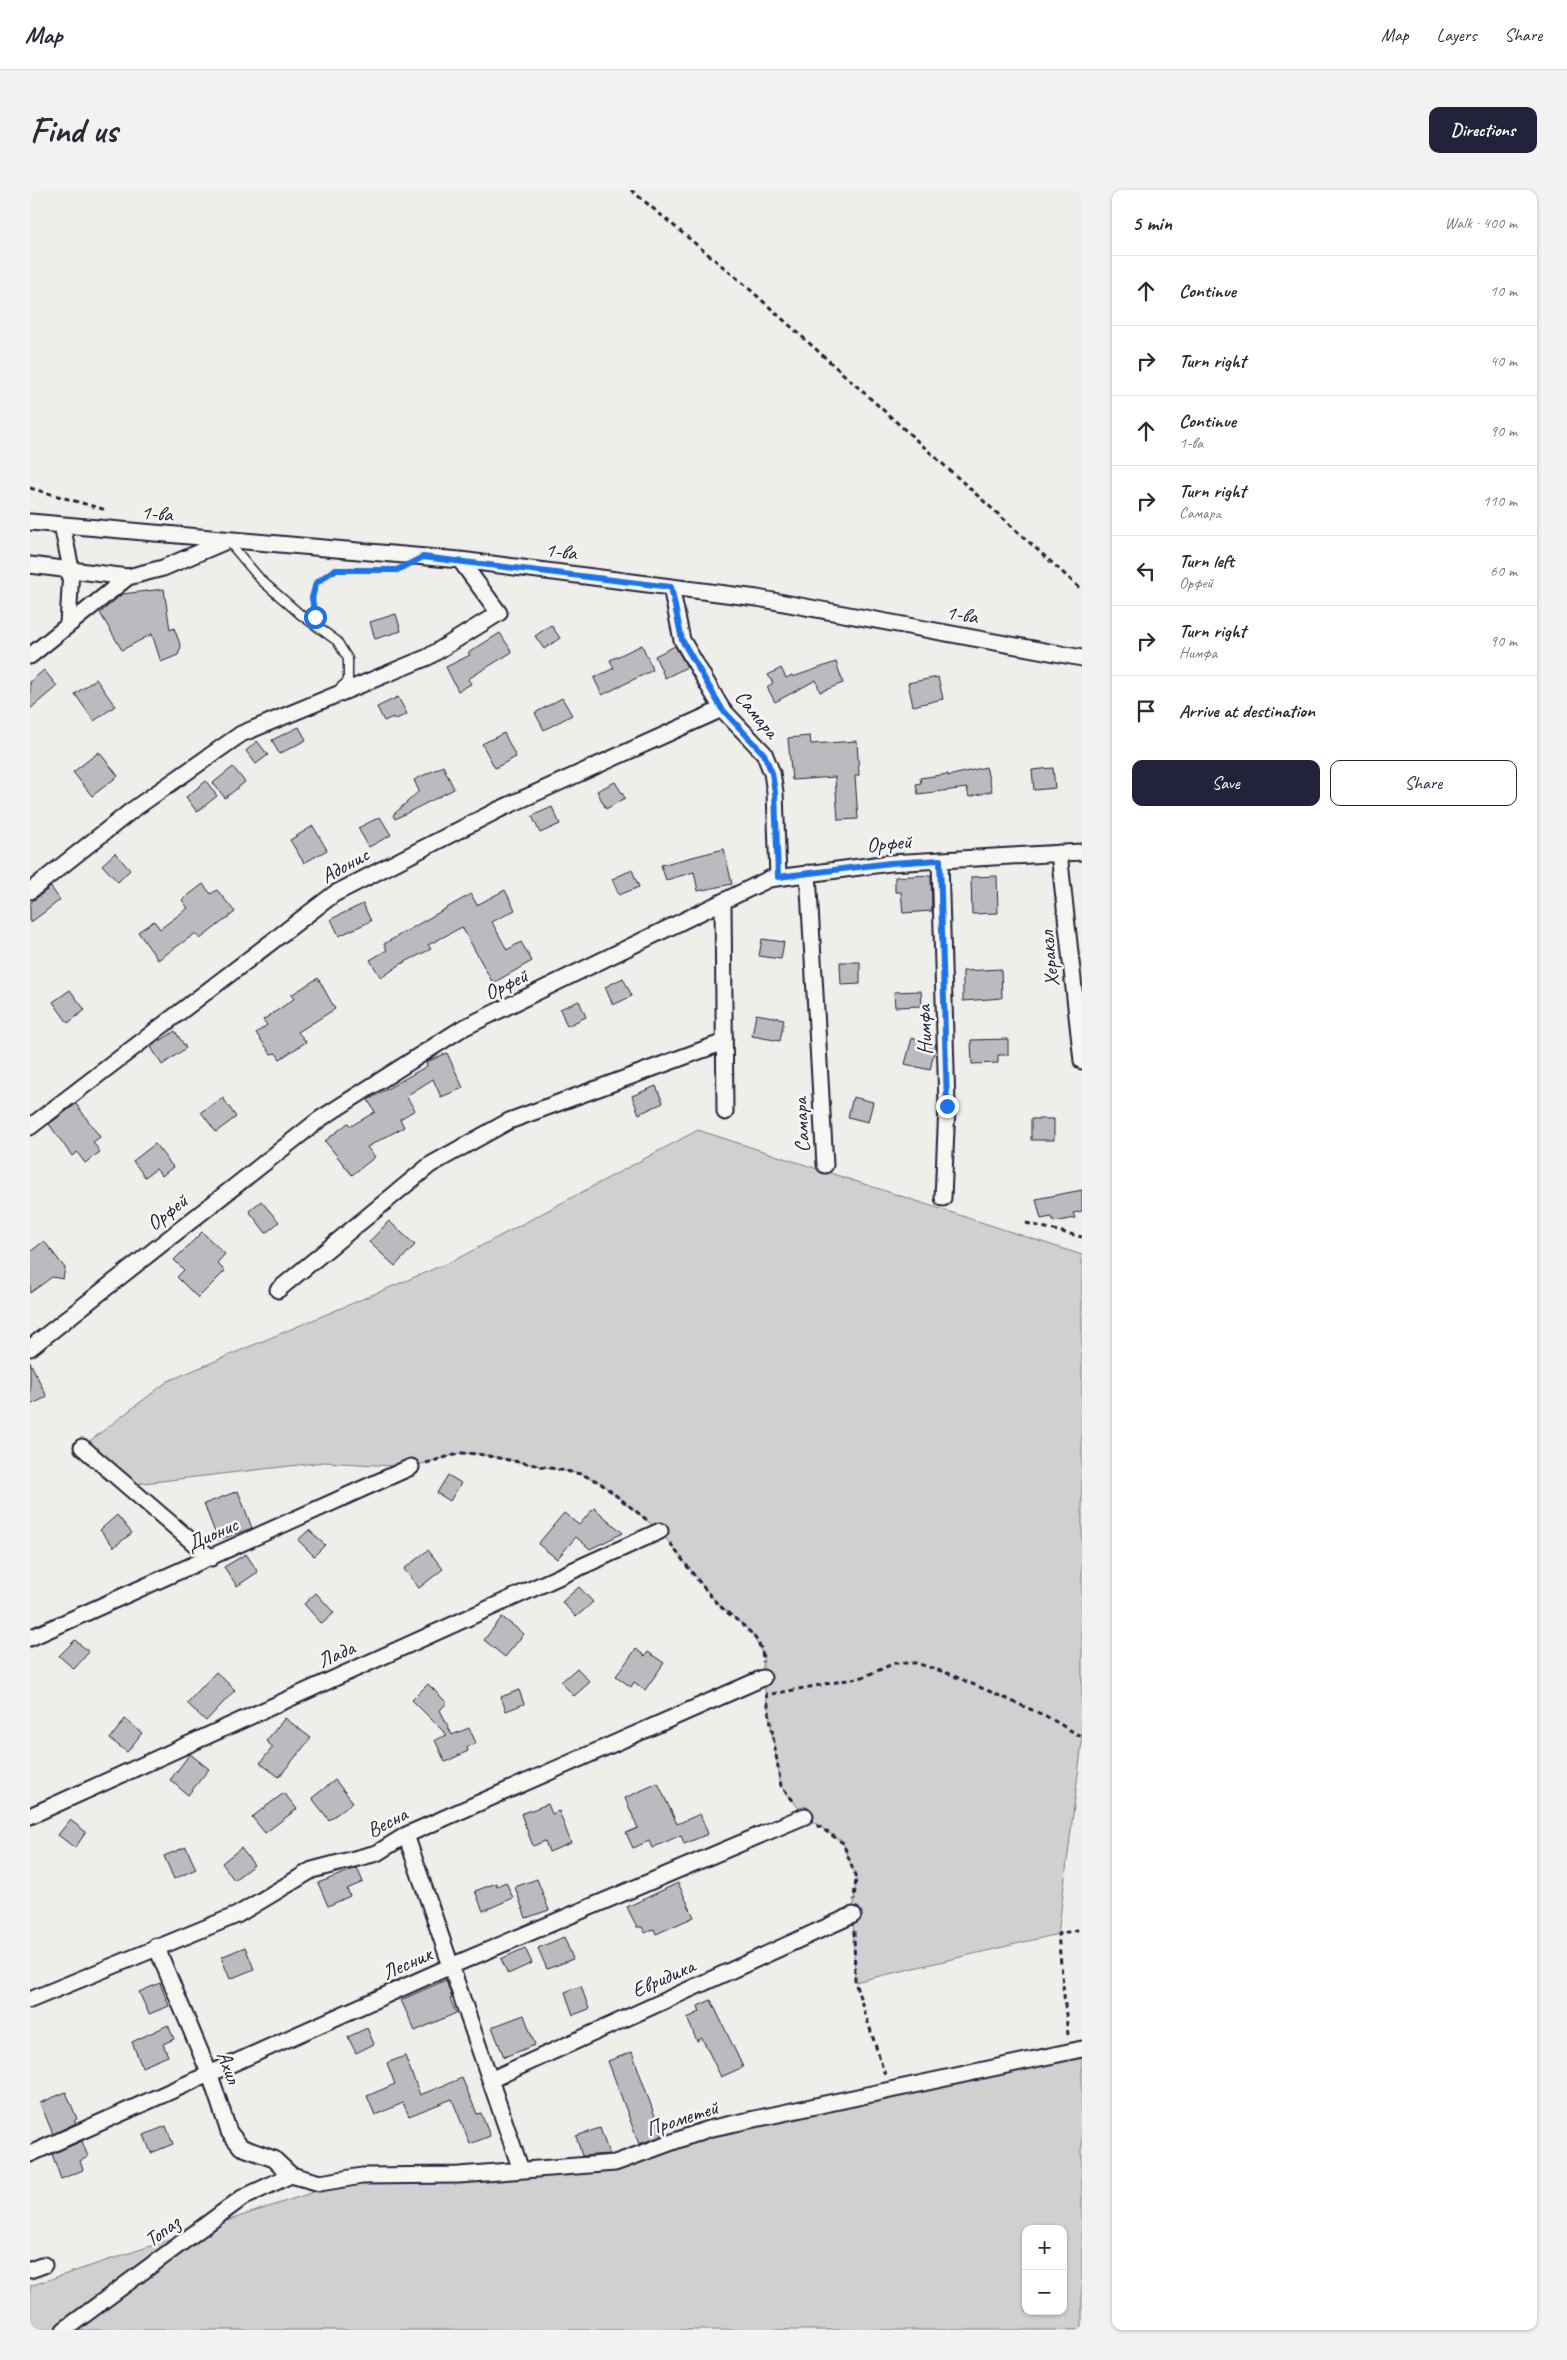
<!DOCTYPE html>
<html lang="en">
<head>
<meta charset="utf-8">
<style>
  body { margin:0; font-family:Caveat,sans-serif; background:#f2f2f3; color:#2b2b33 }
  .controls { position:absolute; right:15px; bottom:15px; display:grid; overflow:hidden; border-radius:10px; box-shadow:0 1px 4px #0004 }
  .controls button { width:45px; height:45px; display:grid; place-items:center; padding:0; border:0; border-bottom:1px solid #e1e1e2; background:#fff; color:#2b2b33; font:25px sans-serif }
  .stop { position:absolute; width:15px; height:15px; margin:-11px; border:4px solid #1a73e8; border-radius:50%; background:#fff }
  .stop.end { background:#1a73e8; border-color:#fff; box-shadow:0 1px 5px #0008 }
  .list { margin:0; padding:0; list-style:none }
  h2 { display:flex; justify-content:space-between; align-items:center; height:65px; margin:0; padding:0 20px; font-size:21px }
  h2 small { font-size:16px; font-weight:400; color:#7c7c81 }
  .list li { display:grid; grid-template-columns:32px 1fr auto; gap:15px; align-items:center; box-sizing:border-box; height:70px; padding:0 20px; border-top:1px solid #e1e1e2 }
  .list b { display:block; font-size:19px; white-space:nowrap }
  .list p { margin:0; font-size:16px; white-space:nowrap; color:#7c7c81 }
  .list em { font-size:16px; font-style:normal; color:#7c7c81 }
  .actions { display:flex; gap:10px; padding:15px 20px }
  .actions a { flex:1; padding:11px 0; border:1px solid #22223b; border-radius:10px; text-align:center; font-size:18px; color:#22223b }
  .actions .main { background:#22223b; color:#fff }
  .icon { flex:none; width:28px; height:28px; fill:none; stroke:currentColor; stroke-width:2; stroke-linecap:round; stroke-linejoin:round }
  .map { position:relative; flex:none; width:1052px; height:2140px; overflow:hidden; border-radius:10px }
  header { display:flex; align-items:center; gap:30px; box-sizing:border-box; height:70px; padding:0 25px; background:#fff; border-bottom:1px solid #e1e1e2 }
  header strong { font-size:24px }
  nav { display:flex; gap:28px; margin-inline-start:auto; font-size:18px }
  .intro { display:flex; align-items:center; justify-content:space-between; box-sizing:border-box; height:120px; padding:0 30px }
  h1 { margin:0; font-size:35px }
  .button { padding:12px 22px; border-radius:10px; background:#22223b; color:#fff; font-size:18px; font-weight:700 }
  main { display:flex; gap:30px; padding:0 30px }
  aside { flex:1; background:#fff; border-radius:10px; box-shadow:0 1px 4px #0004 }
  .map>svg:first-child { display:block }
</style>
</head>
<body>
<header>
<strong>Map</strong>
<nav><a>Map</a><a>Layers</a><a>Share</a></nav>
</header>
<div class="intro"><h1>Find us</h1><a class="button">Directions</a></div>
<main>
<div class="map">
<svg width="1052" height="2140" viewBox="0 0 1052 2140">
  <rect width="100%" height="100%" fill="#eeeeeb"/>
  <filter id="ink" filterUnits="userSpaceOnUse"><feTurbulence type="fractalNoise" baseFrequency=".02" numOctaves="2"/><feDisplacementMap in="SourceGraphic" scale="10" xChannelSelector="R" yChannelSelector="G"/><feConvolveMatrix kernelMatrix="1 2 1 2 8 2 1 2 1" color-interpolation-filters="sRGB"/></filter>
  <g filter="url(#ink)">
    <path fill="#d0d0d1" stroke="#797986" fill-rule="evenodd" d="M668,940L1052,1065V1552L1028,1744L825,1792L823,1725L826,1688L813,1653L775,1626L751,1596L733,1488V1465L721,1442L686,1412L630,1341L569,1292L551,1284L449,1264L431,1263L381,1277L294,1272L97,1295L52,1257L138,1191L425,1070Z
      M1052,1859V2140H0V2096L332,1986L585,1973L678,1939ZM996,2039H1033V2121H996Z"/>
    <path fill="#bbbbbf" stroke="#22223b" d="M134,399L140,440L144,438L151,457L148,465L131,472L122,444L92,460L70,423L92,404Z
      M366,424L371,441L345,449L340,432Z
      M521,435L530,448L514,459L505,446Z
      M470,443L482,462L438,489L441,494L428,501L416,477L440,465L438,463Z
      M612,455L623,480L572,505L564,488L584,478L580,470Z
      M645,456L657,477L635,488L625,466Z
      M806,472L813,493L790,502L786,490L745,512L737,497L743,493L738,485L751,478L756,488L762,485L763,487Z
      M14,480L27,496L0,519V492Z
      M908,487L913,509L883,516L878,493Z
      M66,489L85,516L64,531L45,504Z
      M368,507L377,524L364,530L363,527L354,531L347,517Z
      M532,508L542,525L514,540L505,523Z
      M269,537L276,550L249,564L242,550Z
      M474,543L486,567L465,578L452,554Z
      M780,546L781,554L827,551L829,585L825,586L828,629L808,630L805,587L762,590L758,548Z
      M227,551L238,565L226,574L216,561Z
      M69,562L88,586L62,606L43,582Z
      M413,576L424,599L365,629L363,625L389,601L384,590Z
      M203,577L215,592L195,608L183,593Z
      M956,577L962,601L939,607L937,598L888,604L886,594L891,593L890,588L918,584V586Z
      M1023,578L1025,598L1004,600L1002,580Z
      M176,591L187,606L167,622L156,607Z
      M585,592L595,608L576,619L567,601Z
      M522,617L530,634L510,643L502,626Z
      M350,627L361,645L339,657L328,638Z
      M283,636L297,660L274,673L260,650Z
      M694,659L702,694L668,701L664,682L636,690L631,675Z
      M85,663L100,680L88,692L72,675Z
      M602,680L609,697L589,705L582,689Z
      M901,685L902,721L873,723L871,702H865V687Z
      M967,686L968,723L942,724L941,687Z
      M173,694L181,704L187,700L205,722L170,749L166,743L128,770L108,742L124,731L130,739L158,718L152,710Z
      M21,697L30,710L0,733V713Z
      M475,700L485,720L462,732L477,760L491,752L502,771L463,793L432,737L398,755L401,759L371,774L351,788L340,770L357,760L354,754L441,704L447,715Z
      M333,714L341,731L309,746L301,729Z
      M732,749L754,752L751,769L729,766Z
      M810,772H830V794L811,795Z
      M971,779L972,808L933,811V781Z
      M288,788L305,819L268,842L276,852L250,869L246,863L241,864L226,843L237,835L233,830L264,809L261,805Z
      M593,788L602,806L583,815L575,797Z
      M40,800L55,820L38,833L23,812Z
      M891,801L892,816L865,817L864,802Z
      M549,811L556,827L537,836L530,819Z
      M726,824L754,829L750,851L722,846Z
      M145,841L156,858L132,875L121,857Z
      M882,848L906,854L900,880L875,874Z
      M978,849V865H968V873L942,874L941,850Z
      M417,863L433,898L411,907L403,889L376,906L385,920L370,929L374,937L337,957L345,967L322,985L295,951L318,933L321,936L345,922L338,910L397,876L396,873L399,871Z
      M626,896L633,913L609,924L602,906Z
      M823,907L843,912L838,932L818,927Z
      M193,908L206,927L186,942L171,922Z
      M46,914L70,947L63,952L70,962L55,973L47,962L42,966L19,934Z
      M1001,929H1024V950H1001Z
      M125,954L143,977L132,986L126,979L115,987L103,971Z
      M1052,1000V1021L1043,1023L1045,1028L1024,1032L1022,1027L1011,1029L1006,1009Z
      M231,1011L249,1032L236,1043L219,1021Z
      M359,1031L385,1055L365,1076L339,1052Z
      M172,1042L195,1064L187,1073L195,1081L168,1108L147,1087L154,1080L144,1070Z
      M14,1051L35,1078L33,1089L22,1087L0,1103V1062Z
      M0,1172L17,1207L0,1215Z
      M418,1285L431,1293L420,1311L407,1303Z
      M208,1301L222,1338L188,1350L174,1314Z
      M564,1318L593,1343L560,1359L546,1347L527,1369L508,1354L534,1323L549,1335Z
      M87,1325L102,1343L84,1357L70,1340Z
      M279,1340L295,1355L284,1366L268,1350Z
      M398,1360L413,1379L389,1398L374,1379Z
      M216,1364L228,1382L207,1396L194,1377Z
      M549,1397L563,1412L546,1427L532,1412Z
      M286,1403L304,1423L292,1434L274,1414Z
      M472,1427L494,1444L475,1467L454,1450Z
      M45,1450L59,1462L44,1479L29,1466Z
      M606,1459L615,1466L618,1462L634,1473L615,1500L604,1492L601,1497L586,1486Z
      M547,1478L560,1492L544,1506L531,1492Z
      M186,1482L205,1500L176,1531L157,1513Z
      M398,1494L417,1513L410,1520L422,1545L439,1538L446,1553L437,1557L438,1561L415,1572L405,1550L417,1545L382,1510Z
      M489,1500L494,1514L476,1521L471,1507Z
      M255,1528L281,1548L249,1587L230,1573L243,1557L236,1551Z
      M95,1529L112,1543L97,1562L80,1549Z
      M160,1564L179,1579L158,1605L140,1590Z
      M305,1590L323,1612L299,1630L282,1608Z
      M628,1593L647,1634L670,1624L678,1644L654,1654L651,1645L622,1658L619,1651L603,1658L596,1643L608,1638L595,1608Z
      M254,1603L267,1619L235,1643L222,1627Z
      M518,1614L522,1624L529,1621L541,1653L519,1662L515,1651L503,1656L491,1624Z
      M40,1630L56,1642L45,1658L28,1645Z
      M156,1657L166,1679L144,1689L134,1666Z
      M211,1658L224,1675L204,1690L192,1673Z
      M327,1678L333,1692L317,1699L320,1706L298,1716L288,1693Z
      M507,1689L519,1720L496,1728L485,1697Z
      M476,1692L483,1708L453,1721L445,1701L466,1693L467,1696Z
      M648,1693L664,1727L626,1744L624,1739L615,1743L612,1737H607L597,1717Z
      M534,1747L543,1769L517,1779L508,1758Z
      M215,1757L224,1779L200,1789L191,1767Z
      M495,1758L502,1773L478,1784L471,1769Z
      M416,1790L422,1808L420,1809L426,1823L385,1841L371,1810Z
      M130,1793L139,1816L119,1824L109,1802Z
      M551,1796L559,1819L543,1825L535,1802Z
      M681,1810L713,1877L691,1887L672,1848L667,1851L657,1828L670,1822L668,1816Z
      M494,1825L505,1855L474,1867L462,1837Z
      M138,1835L144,1849L133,1854L138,1866L112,1877L102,1852Z
      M337,1838L344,1854L326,1863L318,1847Z
      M602,1862L632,1946L609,1954L578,1871Z
      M375,1866L390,1905L432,1888L447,1924L451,1923L460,1946L440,1954L422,1909L379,1926L373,1913L345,1925L337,1906L365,1894L357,1873Z
      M36,1902L47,1929L44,1931L46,1933L23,1944L10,1913Z
      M136,1936L143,1954L121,1963L114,1945Z
      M570,1938L579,1964L552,1966L546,1946Z
      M52,1951L58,1967L50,1971L53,1980L31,1989L22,1964Z"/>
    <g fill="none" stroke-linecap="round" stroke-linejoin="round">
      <g stroke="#22223b" stroke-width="11">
        <path id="lane" d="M198,351L231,390L271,425L307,451L318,469V491L310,498"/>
      </g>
      <g stroke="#22223b" stroke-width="19">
        <path id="street" d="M0,332L430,370L727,408L1052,468
          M32,335L41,379L38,435
          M0,375L98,387
          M641,397L652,450L692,519L734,563L742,583L745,602L748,687
          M0,466L98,387L133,378L194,352
          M1029,663L1052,871
          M910,670L917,916L913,1008
          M778,683L795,975
          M0,701L101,621L211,544L398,467L469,423L430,370
          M693,712L695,922
          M0,937L304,704L468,620L692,519
          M248,1100L400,975L479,931L694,852
          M0,1158L290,929L431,839L739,689L860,673L1052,662
          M52,1257L181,1368
          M0,1448L381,1277
          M0,1626L630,1341
          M376,1645L491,1980
          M126,1756L180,1885L199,1942L211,1957L244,1969L261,1985L290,1993L332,1986L429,1985L585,1973L678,1939L1052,1859
          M0,1810L207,1725L282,1680L347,1663L376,1645L733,1488
          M460,1890L823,1725
          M0,1964L421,1776L775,1626
          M0,2080L14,2075
          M34,2140L212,2008L261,1985"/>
      </g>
      <path stroke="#22223b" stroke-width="3" stroke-dasharray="5 4" stroke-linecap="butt" d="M601,0L715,95L1052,400
        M0,298L76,320
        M284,419C278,389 297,380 323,379
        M996,1033L1052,1047
        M396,1273L431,1263L448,1264L551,1284L569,1292L617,1330
        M640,1353C655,1373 669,1393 685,1411C702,1430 734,1443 733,1472
        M736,1503L751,1596L765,1613
        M742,1504L833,1487L865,1473H886L917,1483L1016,1526L1052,1547
        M787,1635L813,1653L826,1688L824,1710
        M824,1741L825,1792L855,1885
        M1038,1845L1028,1744L1052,1739"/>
      <use href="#lane" stroke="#f6f6f2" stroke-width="8"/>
      <use href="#street" stroke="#f6f6f2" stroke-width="15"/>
    </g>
  </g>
  <g fill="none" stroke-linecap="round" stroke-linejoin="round" filter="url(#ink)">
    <path stroke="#1a73e8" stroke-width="6" d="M285,427L282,408L286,393L304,380H367L393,367L641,397L652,450L692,519L734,564L742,583L745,602L748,687L860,673L910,670L917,916"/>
  </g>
  <g text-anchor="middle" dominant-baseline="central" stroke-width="5" stroke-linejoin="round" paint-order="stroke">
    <g font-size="21" fill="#22223b" stroke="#f6f6f2">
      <text transform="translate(127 323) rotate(5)">1-ва</text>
      <text transform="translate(531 361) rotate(7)">1-ва</text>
      <text transform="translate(932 424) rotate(10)">1-ва</text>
      <text transform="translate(727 524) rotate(50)">Самара</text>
      <text transform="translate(859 653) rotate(-5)">Орфей</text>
      <text transform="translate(315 675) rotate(-29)">Адонис</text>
      <text transform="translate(1019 769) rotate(-96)">Херакъл</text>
      <text transform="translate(476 794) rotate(-26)">Орфей</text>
      <text transform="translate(894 840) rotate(-92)">Нимфа</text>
      <text transform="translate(771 935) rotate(-93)">Самара</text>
      <text transform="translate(137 1022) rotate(-38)">Орфей</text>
      <text transform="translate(182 1344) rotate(-24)">Дионис</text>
      <text transform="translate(306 1464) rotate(-24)">Лада</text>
      <text transform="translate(357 1632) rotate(-27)">Весна</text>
      <text transform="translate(377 1773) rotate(-24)">Лесник</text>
      <text transform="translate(633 1788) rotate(-24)">Евридика</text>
      <text transform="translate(199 1877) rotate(69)">Ахил</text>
      <text transform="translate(652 1928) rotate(-18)">Прометей</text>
      <text transform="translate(132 2041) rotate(-37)">Топаз</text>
    </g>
  </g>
</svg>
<div class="controls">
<button>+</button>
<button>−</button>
</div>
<div class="stop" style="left:285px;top:427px"></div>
<div class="stop end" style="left:917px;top:916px"></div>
</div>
<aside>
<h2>5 min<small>Walk · 400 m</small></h2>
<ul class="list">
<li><svg class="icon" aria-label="ahead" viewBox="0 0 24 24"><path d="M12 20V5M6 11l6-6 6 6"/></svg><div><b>Continue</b></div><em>10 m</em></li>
<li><svg class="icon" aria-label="right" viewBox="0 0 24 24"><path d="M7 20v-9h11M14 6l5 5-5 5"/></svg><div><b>Turn right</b></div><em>40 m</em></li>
<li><svg class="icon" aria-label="ahead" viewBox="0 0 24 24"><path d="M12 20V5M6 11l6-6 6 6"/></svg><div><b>Continue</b><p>1-ва</p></div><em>90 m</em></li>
<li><svg class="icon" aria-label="right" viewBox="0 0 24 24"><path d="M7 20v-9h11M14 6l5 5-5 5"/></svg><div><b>Turn right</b><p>Самара</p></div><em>110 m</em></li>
<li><svg class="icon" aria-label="left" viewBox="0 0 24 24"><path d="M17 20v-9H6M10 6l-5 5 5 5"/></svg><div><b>Turn left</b><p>Орфей</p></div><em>60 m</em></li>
<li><svg class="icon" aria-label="right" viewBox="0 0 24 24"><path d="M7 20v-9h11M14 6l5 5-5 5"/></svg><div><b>Turn right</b><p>Нимфа</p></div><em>90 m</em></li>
<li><svg class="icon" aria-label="arrive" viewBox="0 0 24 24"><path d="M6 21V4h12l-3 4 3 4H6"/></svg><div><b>Arrive at destination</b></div></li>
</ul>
<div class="actions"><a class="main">Save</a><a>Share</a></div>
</aside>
</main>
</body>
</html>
